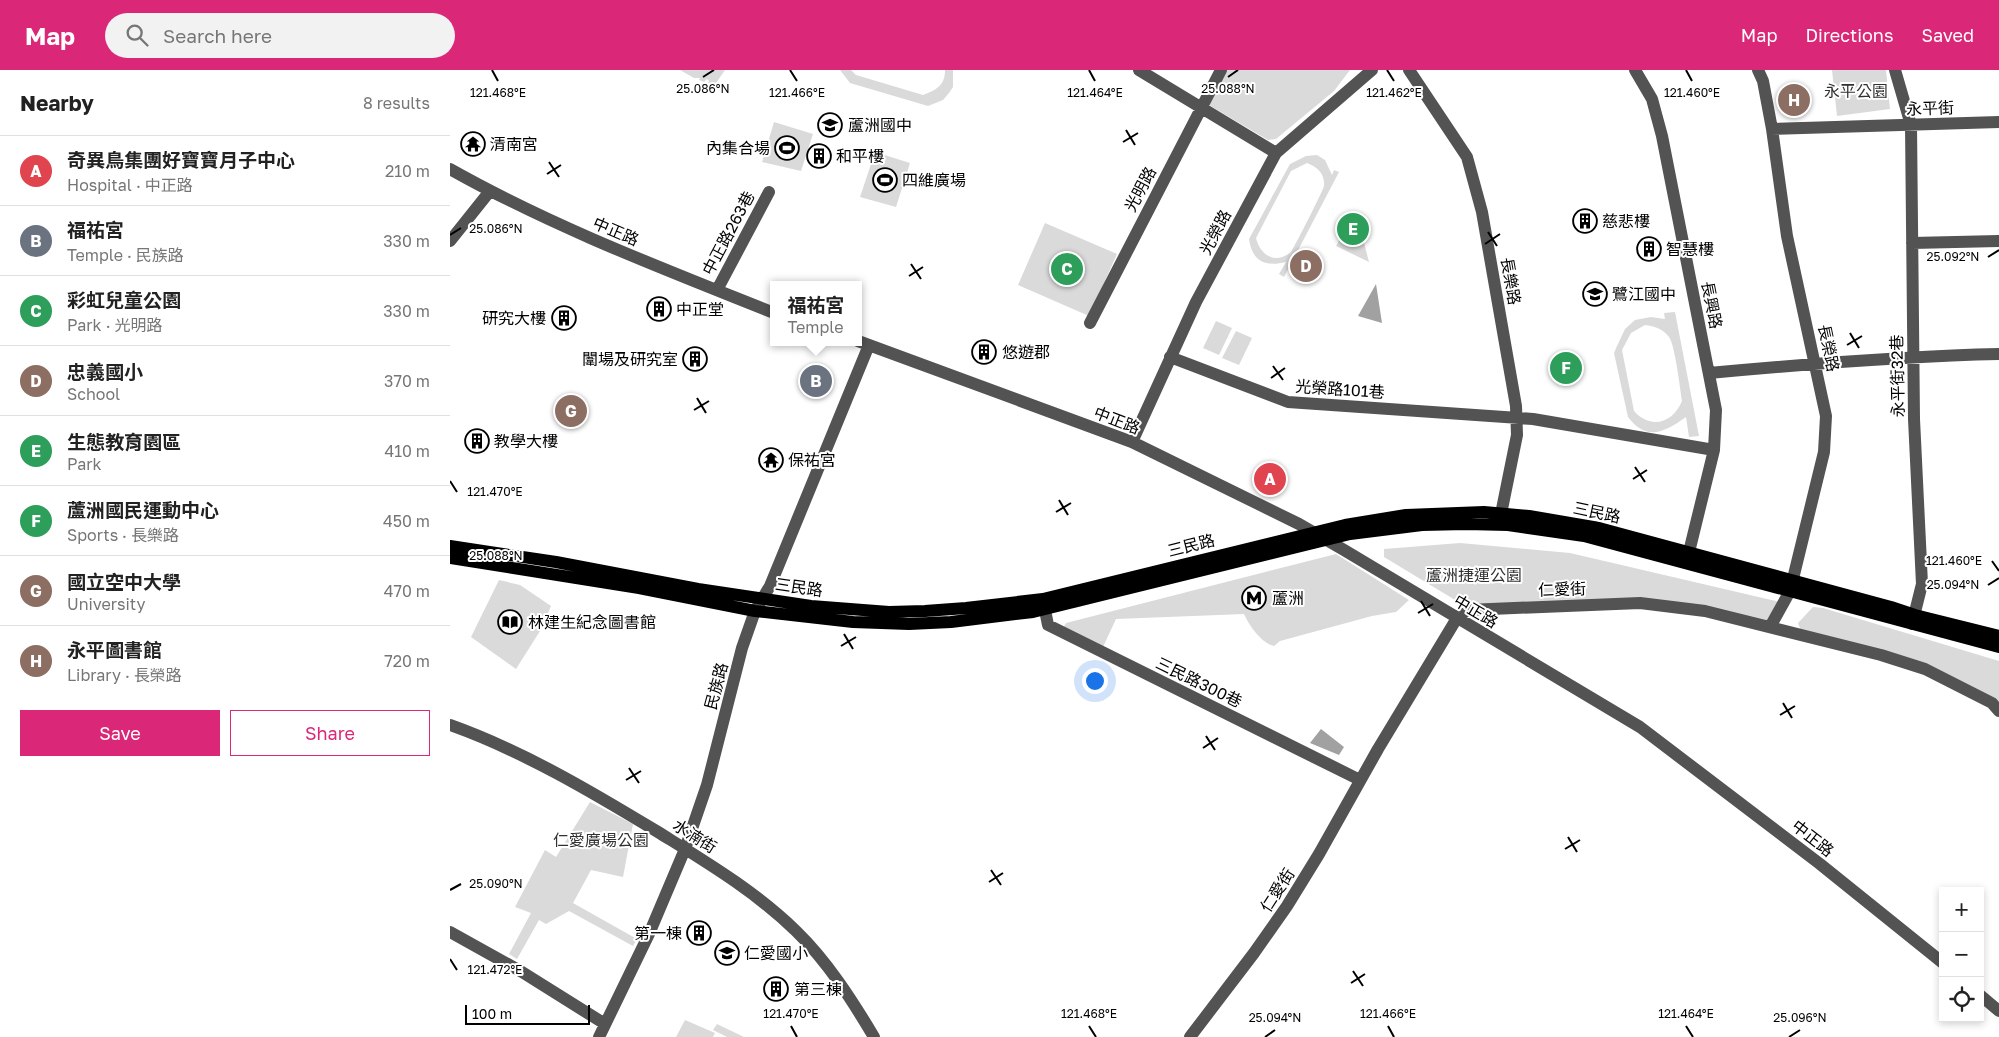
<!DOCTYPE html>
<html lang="en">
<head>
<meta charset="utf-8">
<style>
  body { margin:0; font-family:"Golos Text","Noto Sans TC",sans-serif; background:#f2f2f2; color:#222 }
  .controls { position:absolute; right:15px; bottom:15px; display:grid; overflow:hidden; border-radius:0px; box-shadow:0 2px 8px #0003 }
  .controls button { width:45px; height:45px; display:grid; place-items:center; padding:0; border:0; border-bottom:1px solid #e0e0e0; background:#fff; color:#222; font:25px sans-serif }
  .scale { position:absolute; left:15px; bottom:12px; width:125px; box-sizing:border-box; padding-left:5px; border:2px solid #000; border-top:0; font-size:14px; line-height:18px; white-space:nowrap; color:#000; -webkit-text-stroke:4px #fff; paint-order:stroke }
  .you { position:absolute; left:644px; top:610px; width:18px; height:18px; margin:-12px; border:4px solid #fff; border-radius:50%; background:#1a73e8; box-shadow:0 0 0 8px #1a73e833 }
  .badge { display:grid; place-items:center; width:32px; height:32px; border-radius:50%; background:#db2777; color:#fff; font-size:16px; font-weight:700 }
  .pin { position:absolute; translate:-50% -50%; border:2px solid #fff; box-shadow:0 1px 5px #0006 }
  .popup { position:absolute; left:320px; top:211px; width:92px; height:65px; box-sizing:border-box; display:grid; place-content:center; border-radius:0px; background:#fff; filter:drop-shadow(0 1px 4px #0005); font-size:16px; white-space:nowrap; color:#767676 }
  .popup b { font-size:19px; color:#222 }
  .popup::after { content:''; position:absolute; left:50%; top:100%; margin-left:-10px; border:10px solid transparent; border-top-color:#fff }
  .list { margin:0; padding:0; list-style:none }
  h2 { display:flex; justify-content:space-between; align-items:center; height:65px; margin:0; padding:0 20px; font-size:21px }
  h2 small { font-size:16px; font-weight:400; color:#767676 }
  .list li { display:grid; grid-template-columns:32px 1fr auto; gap:15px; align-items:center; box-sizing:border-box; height:70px; padding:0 20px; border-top:1px solid #e0e0e0 }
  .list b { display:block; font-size:19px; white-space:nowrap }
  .list p { margin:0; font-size:16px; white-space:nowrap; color:#767676 }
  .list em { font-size:16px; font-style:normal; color:#767676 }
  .actions { display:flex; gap:10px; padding:15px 20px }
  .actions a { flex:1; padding:11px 0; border:1px solid #db2777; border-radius:0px; text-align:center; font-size:18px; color:#db2777 }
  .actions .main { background:#db2777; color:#fff }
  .icon { flex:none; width:28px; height:28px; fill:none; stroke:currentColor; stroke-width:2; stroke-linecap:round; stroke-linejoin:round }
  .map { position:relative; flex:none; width:1549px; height:967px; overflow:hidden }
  header { display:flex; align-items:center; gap:30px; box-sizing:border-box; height:70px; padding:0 25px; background:#db2777; color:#fff }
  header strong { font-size:24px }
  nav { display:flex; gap:28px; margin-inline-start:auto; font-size:18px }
  .search { width:350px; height:45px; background:#f2f2f2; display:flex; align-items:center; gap:12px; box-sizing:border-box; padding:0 18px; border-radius:28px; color:#767676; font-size:19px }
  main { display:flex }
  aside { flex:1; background:#fff }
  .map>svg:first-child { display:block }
</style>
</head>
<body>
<header>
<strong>Map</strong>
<div class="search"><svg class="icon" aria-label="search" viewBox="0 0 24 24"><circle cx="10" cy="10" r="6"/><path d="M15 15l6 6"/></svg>Search here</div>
<nav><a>Map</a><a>Directions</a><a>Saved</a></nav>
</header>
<main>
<aside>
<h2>Nearby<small>8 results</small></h2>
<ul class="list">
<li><span class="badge" style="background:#e0444e">A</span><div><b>奇異鳥集團好寶寶月子中心</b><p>Hospital · 中正路</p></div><em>210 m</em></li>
<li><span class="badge" style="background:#6b7280">B</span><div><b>福祐宮</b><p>Temple · 民族路</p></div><em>330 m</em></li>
<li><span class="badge" style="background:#2e9e5b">C</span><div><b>彩虹兒童公園</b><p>Park · 光明路</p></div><em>330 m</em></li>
<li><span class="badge" style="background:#8d6e63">D</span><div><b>忠義國小</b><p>School</p></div><em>370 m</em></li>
<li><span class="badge" style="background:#2e9e5b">E</span><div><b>生態教育園區</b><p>Park</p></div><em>410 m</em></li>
<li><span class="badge" style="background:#2e9e5b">F</span><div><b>蘆洲國民運動中心</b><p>Sports · 長樂路</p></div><em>450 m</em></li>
<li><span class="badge" style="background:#8d6e63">G</span><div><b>國立空中大學</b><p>University</p></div><em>470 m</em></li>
<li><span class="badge" style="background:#8d6e63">H</span><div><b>永平圖書館</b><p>Library · 長榮路</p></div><em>720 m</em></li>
</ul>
<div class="actions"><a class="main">Save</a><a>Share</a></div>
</aside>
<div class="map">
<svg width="1549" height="967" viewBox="0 0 1549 967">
  <rect width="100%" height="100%" fill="#fff"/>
  <path fill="#dadada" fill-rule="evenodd" d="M230,0H275L264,16L258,13L259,11L257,9L254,12L249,10L250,8H244Z
    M390,0H401L406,5L473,25C487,20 495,15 495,0H503V17L499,23L493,30L478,36L400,13Z
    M777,0H900L884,21L826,69L818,70L759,35Z
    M1382,0H1436L1440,39L1387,46Z
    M324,52L363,64L351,101L312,92Z
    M425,82L460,93L446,137L410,127Z
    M867,85L875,90L882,105L884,100L889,102L834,207L829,204L836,192C816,197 802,192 799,169L840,94L856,86ZM857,93C867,97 875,103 874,116C873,121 844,178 841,182C825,195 810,185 806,168L841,101Z
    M906,142L919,192L886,176Z
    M595,153L667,184L639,246L568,215Z
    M1225,242L1249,366L1239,367L1236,347C1215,362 1197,372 1178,347L1164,283L1167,276L1175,259L1185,250L1201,247L1215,249L1214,243ZM1195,255C1205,256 1213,259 1219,267C1225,275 1230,318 1232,331C1223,353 1201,360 1184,341L1172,280L1181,263Z
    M766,251L782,258L769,285L753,278Z
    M786,261L802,268L789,295L772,288Z
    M1010,473L1120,483L1334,533L1320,557L1246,540L1015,536L934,487V479Z
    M886,484L959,530L946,542L922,546L830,571L824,576C811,573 799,555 794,544L666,549L653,577L613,558L616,553Z
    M49,510L70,515L101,536L90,561L66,599L21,567Z
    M1363,537L1373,538L1549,591V636L1539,628L1351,561L1348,553Z
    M140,732L183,754L173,807L141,800L123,833L187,869L183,876L119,841L96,854L89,850L67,889L59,884L81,843L65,837L95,780L106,787Z
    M235,950L265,963L263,967H226Z
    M267,954L294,967H277L263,960Z"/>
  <path fill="#a1a1a1" d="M926,214L932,253L908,246Z
    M871,659L894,677L889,685L860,673Z"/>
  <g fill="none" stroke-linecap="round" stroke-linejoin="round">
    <path stroke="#535353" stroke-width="12" d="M689,0L826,83
      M959,0L1017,87L1032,142L1066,336L1067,365L1051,444
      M1185,0L1202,29L1212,66L1266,340L1264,380L1239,482
      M1308,0L1313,11L1322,59L1337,166L1376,346L1374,382L1340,521L1320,557
      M1445,0L1461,55L1464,349L1472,514L1462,554
      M1322,59L1549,52
      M0,99C103,157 214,199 324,243
      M0,171L40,121
      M1462,173L1549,171
      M267,220L319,122
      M640,253L771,0
      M408,271L682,372L849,454L894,480L1190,657L1370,794L1493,893
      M720,287L838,332L1083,349L1264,380
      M1259,303C1356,294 1452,286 1549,284
      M682,372L746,232L826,83L922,0
      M593,530L598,555L910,710
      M0,655C73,681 142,722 208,762C256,792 305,821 346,861C377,891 402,930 424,967
      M0,862L72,902L155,954
      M1530,925L1549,941
      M149,967L199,864L235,779L257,715L292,578L305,541L320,516L419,275
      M740,967L804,883L837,836L869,784L928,679L1007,548L1017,540L1190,533L1255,541L1431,585L1475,599L1542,633L1549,641"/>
    <path stroke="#000" stroke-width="12" d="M0,476L106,492L248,519L361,536L439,542L475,541L516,538L593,529L895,455L956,445L1034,442L1079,446L1149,458L1441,537L1465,545L1549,566
      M0,488L189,518L305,541L403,552L459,554L501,552L583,542L900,464L972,455L1016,454L1058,455L1134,466L1549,577"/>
  </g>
  <path fill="none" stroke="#000" stroke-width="2" d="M42,0L48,11M340,0L347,11M639,0L645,11M937,0L944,11M1236,0L1242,11M253,7L264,0M778,7L788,0M676,60L685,75M673,72L688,63M99,92L109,107M97,104L111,95M1038,162L1047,176M0,165L11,158M1035,174L1050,164M1538,187L1549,180M461,194L471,209M459,206L473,197M1400,263L1409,278M1397,275L1412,266M823,296L833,310M821,308L835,298M247,328L256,343M244,340L259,331M1185,397L1195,412M1183,409L1197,400M0,411L7,422M609,430L618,445M606,442L621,433M1542,491L1549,501M0,493L11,486M1538,515L1549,508M971,531L980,546M968,543L983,534M394,564L403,579M391,576L406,567M1333,633L1342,648M1330,645L1345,636M756,666L765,680M753,678L768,668M179,698L189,713M176,710L191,701M1118,767L1127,782M1115,779L1130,770M541,800L551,815M539,812L553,803M0,820L11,814M0,889L7,900M903,901L913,916M901,913L915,904M341,956L347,967M639,956L646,967M938,956L944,967M1236,956L1243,967M815,967L825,960M1339,967L1350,960"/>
  <defs>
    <g id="school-ring" transform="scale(1.25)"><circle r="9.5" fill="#fff" stroke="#000" stroke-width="1.5"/><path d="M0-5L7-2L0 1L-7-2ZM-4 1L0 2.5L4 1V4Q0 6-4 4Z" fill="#000"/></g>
    <g id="temple-ring" transform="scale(1.25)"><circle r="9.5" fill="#fff" stroke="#000" stroke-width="1.5"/><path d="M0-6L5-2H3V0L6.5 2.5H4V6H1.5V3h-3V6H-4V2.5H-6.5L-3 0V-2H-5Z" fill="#000"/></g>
    <g id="stadium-ring" transform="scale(1.25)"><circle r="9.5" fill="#fff" stroke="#000" stroke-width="1.5"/><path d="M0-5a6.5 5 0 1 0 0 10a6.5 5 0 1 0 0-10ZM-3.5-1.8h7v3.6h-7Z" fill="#000"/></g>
    <g id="building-ring" transform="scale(1.25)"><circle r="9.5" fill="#fff" stroke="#000" stroke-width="1.5"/><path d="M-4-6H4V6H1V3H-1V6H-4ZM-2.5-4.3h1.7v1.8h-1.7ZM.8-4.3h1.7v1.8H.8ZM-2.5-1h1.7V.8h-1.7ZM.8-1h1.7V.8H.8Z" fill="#000"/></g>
    <g id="metro-ring" transform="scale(1.25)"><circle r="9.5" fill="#fff" stroke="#000" stroke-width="1.5"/><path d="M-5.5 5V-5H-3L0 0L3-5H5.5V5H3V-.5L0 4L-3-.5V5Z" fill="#000"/></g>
    <g id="library-ring" transform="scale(1.25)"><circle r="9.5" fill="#fff" stroke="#000" stroke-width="1.5"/><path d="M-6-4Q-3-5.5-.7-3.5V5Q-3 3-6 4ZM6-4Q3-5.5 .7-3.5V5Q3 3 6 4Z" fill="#000"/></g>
  </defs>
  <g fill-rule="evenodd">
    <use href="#school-ring" x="380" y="55"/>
    <use href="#temple-ring" x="23" y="74"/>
    <use href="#stadium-ring" x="337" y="78"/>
    <use href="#building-ring" x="369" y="86"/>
    <use href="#stadium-ring" x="435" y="110"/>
    <use href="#building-ring" x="1135" y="151"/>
    <use href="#building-ring" x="1199" y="179"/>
    <use href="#school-ring" x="1145" y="224"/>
    <use href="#building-ring" x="209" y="239"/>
    <use href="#building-ring" x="114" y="248"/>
    <use href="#building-ring" x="534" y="282"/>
    <use href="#building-ring" x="245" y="289"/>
    <use href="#building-ring" x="27" y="371"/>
    <use href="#temple-ring" x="321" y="390"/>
    <use href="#metro-ring" x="804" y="528"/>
    <use href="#library-ring" x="60" y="552"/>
    <use href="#building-ring" x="249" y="863"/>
    <use href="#school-ring" x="277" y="883"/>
    <use href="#building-ring" x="326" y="919"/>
  </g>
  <g text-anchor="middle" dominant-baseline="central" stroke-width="4" stroke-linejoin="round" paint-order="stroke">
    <g font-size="16" fill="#313131" stroke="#fff">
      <text x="1406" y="21">永平公園</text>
      <text x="1024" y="505">蘆洲捷運公園</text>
      <text x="151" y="770">仁愛廣場公園</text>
    </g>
    <g font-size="16" fill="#000" stroke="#fff">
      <text transform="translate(1480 38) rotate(-2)">永平街</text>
      <text transform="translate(690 119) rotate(-62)">光明路</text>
      <text transform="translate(166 161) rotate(23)">中正路</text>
      <text transform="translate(765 162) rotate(-62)">光榮路</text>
      <text transform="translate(278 163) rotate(-62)">中正路263巷</text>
      <text transform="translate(1061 211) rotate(80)">長樂路</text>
      <text transform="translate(1262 235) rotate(79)">長興路</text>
      <text transform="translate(1379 278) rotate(78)">長榮路</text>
      <text transform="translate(1447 306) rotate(-91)">永平街32巷</text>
      <text transform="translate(890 319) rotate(4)">光榮路101巷</text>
      <text transform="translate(667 350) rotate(21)">中正路</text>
      <text transform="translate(1147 442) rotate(12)">三民路</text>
      <text transform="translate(741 475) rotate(-14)">三民路</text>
      <text transform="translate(349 517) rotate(8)">三民路</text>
      <text transform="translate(1112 519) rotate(-2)">仁愛街</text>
      <text transform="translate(1026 541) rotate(31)">中正路</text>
      <text transform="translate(749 612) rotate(26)">三民路300巷</text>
      <text transform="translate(266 616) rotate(-75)">民族路</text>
      <text transform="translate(245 766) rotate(32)">水湳街</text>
      <text transform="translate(1363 768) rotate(38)">中正路</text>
      <text transform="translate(827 820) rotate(-57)">仁愛街</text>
    </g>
    <g font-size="16" fill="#000" stroke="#fff" text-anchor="start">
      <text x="398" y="55">蘆洲國中</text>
      <text x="40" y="74">清南宮</text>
      <text x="320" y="78" text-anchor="end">內集合場</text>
      <text x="386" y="86">和平樓</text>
      <text x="452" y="110">四維廣場</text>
      <text x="1152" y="151">慈悲樓</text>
      <text x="1216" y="179">智慧樓</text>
      <text x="1162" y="224">鷺江國中</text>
      <text x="226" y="239">中正堂</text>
      <text x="96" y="248" text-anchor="end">研究大樓</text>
      <text x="552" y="282">悠遊郡</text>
      <text x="228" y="289" text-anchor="end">闈場及研究室</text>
      <text x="44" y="371">教學大樓</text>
      <text x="338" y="390">保祐宮</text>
      <text x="822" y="528">蘆洲</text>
      <text x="78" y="552">林建生紀念圖書館</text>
      <text x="232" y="863" text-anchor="end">第一棟</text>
      <text x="294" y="883">仁愛國小</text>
      <text x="344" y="919">第三棟</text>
    </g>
  </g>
  <g font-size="12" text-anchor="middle" fill="#000" stroke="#fff" stroke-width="4" stroke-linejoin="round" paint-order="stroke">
    <text x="253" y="23">25.086°N</text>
    <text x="778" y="23">25.088°N</text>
    <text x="48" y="27">121.468°E</text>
    <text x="347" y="27">121.466°E</text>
    <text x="645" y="27">121.464°E</text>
    <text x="944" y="27">121.462°E</text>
    <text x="1242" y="27">121.460°E</text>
    <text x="46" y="163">25.086°N</text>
    <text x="1503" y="191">25.092°N</text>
    <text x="45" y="426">121.470°E</text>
    <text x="46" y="490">25.088°N</text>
    <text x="1504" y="495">121.460°E</text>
    <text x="1503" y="519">25.094°N</text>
    <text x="46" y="818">25.090°N</text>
    <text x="45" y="904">121.472°E</text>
    <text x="341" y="948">121.470°E</text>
    <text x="639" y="948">121.468°E</text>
    <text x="938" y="948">121.466°E</text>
    <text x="1236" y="948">121.464°E</text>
    <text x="825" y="952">25.094°N</text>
    <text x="1350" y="952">25.096°N</text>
  </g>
</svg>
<div class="controls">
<button>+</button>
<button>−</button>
<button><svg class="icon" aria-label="locate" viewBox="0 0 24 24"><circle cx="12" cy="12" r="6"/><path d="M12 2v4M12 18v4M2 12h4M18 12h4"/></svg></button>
</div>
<div class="scale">100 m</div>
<div class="you"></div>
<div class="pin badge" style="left:820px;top:409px;background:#e0444e">A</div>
<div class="pin badge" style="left:366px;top:311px;background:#6b7280">B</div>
<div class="popup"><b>福祐宮</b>Temple</div>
<div class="pin badge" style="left:617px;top:199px;background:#2e9e5b">C</div>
<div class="pin badge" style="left:856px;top:196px;background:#8d6e63">D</div>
<div class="pin badge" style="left:903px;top:159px;background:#2e9e5b">E</div>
<div class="pin badge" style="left:1116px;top:298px;background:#2e9e5b">F</div>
<div class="pin badge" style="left:121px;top:341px;background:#8d6e63">G</div>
<div class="pin badge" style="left:1344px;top:30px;background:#8d6e63">H</div>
</div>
</main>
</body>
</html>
